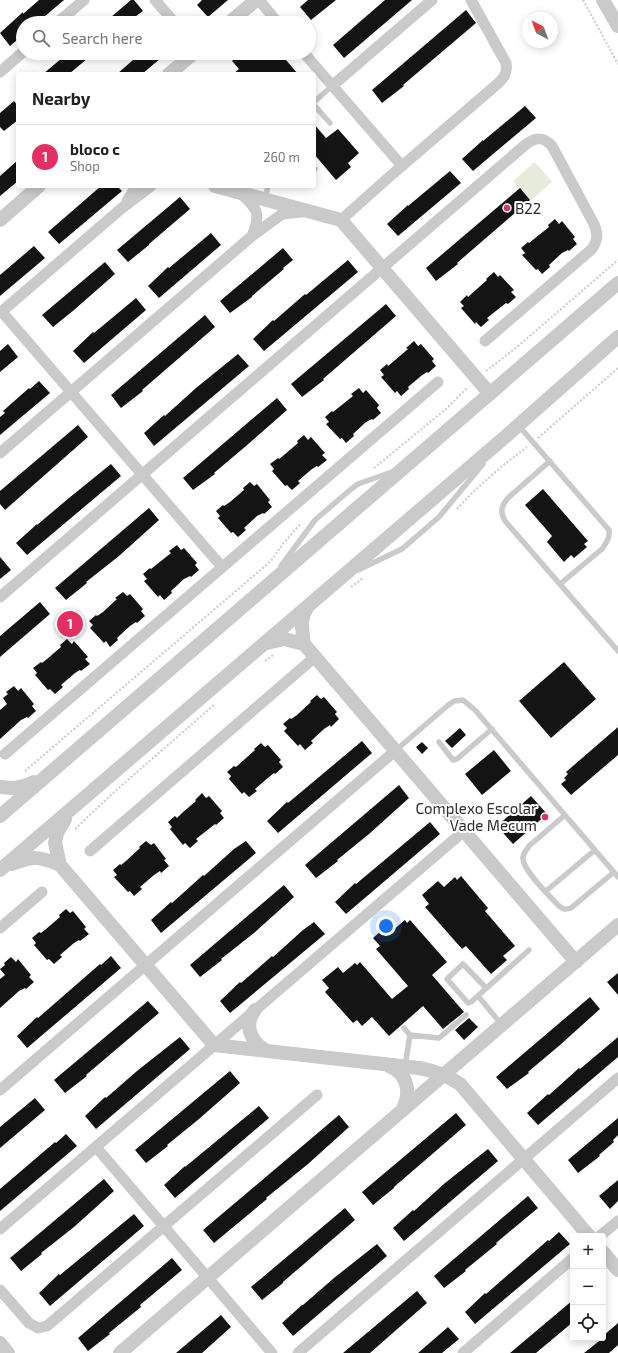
<!DOCTYPE html>
<html lang="en">
<head>
<meta charset="utf-8">
<style>
  body { margin:0; font-family:"Exo 2",sans-serif; background:#f2f2f2; color:#222 }
  .controls { position:absolute; right:12px; bottom:12px; display:grid; overflow:hidden; border-radius:4px; box-shadow:0 2px 10px #0003 }
  .controls button { width:36px; height:36px; display:grid; place-items:center; padding:0; border:0; border-bottom:1px solid #e0e0e0; background:#fff; color:#222; font:20px sans-serif }
  .compass { position:absolute; left:522px; top:12px; width:36px; height:36px; border-radius:50%; background:#fff; box-shadow:0 2px 10px #0003; rotate:319deg }
  .you { position:absolute; left:386px; top:926px; width:14px; height:14px; margin:-10px; border:3px solid #fff; border-radius:50%; background:#1a73e8; box-shadow:0 0 0 6px #1a73e833 }
  .badge { display:grid; place-items:center; width:26px; height:26px; border-radius:50%; background:#e33063; color:#fff; font-size:13px; font-weight:700 }
  .pin { position:absolute; translate:-50% -50%; border:2px solid #fff; box-shadow:0 1px 4px #0006 }
  .list { margin:0; padding:0; list-style:none }
  h2 { display:flex; justify-content:space-between; align-items:center; height:52px; margin:0; padding:0 16px; font-size:17px }
  h2 small { font-size:13px; font-weight:400; color:#767676 }
  .list li { display:grid; grid-template-columns:26px 1fr auto; gap:12px; align-items:center; box-sizing:border-box; height:64px; padding:0 16px; border-top:1px solid #e0e0e0 }
  .list b { display:block; font-size:15px; white-space:nowrap }
  .list p { margin:0; font-size:13px; white-space:nowrap; color:#767676 }
  .list em { font-size:13px; font-style:normal; color:#767676 }
  .icon { flex:none; width:22px; height:22px; fill:none; stroke:currentColor; stroke-width:2; stroke-linecap:round; stroke-linejoin:round }
  .map { position:relative; flex:none; width:618px; height:1353px; overflow:hidden }
  .search { position:absolute; background:#fff; box-shadow:0 2px 10px #0003; left:16px; top:16px; width:300px; height:44px; display:flex; align-items:center; gap:10px; box-sizing:border-box; padding:0 14px; border-radius:22px; color:#767676; font-size:15px }
  .panel { position:absolute; background:#fff; box-shadow:0 2px 10px #0003; left:16px; top:72px; width:300px; height:116px; border-radius:4px }
  .map>svg:first-child { display:block }
</style>
</head>
<body>
<div class="map">
<svg width="618" height="1353" viewBox="0 0 618 1353">
  <rect width="100%" height="100%" fill="#fff"/>
  <path fill="#e7ebdb" d="M535,162L552,182L530,201L513,181Z"/>
  <path fill="#141414" d="M39,0H64L37,23H23V35L10,46L0,33L23,12V14Z
    M131,0H134L143,11L132,19L135,23H104Z
    M202,0H228L208,17L197,5Z
    M308,0H336L311,20L300,7Z
    M385,0H412L344,58L333,45Z
    M466,10L476,23L403,85L404,86L382,103L372,90Z
    M68,53H94L69,74H43Z
    M141,53H167L142,74H117Z
    M242,53H280L298,74H233L239,69L232,61Z
    M14,101L18,106V120L4,131L0,127V113Z
    M525,106L536,118L473,171L462,159L483,140V141Z
    M314,124L326,138L338,129L359,153L348,163L351,167L336,180L314,154Z
    M18,160V181L0,196V176Z
    M450,171L461,183L398,236L387,224L408,205V206Z
    M101,186H117L122,191L59,244L48,232Z
    M520,188L530,200L457,263L458,264L436,281L426,268Z
    M180,197L190,209L149,244V245L128,262L117,250Z
    M555,219L559,224L562,221L575,237L573,239L577,244L569,251L568,250L562,253L549,265L550,267L542,274L538,269L536,270L522,255L525,253L521,248L528,242L529,243L549,227L548,225Z
    M211,233L221,245L159,298L148,286L168,267L169,268Z
    M34,246L45,258L0,296V275Z
    M283,248L293,260L283,268L284,269L252,296V297L230,313L220,301Z
    M348,260L358,272L264,351L253,339L273,320L274,321L305,294L306,295Z
    M105,262L115,274L74,310L53,327L42,315Z
    M494,272L498,277L500,275L514,290L511,292L516,297L508,304L506,303L501,307L487,318L489,320L481,327L476,322L475,324L461,308L464,306L460,302L467,295L468,297L487,280L486,279Z
    M136,298L146,310L84,363L73,351L93,332L94,333Z
    M386,304L396,316L323,379L324,380L302,397L291,384Z
    M205,315L215,327L142,390L143,391L121,408L111,395Z
    M414,341L418,346L421,344L434,359L432,361L436,366L428,373L427,372L421,376L408,387L409,389L401,396L397,391L395,393L381,377L384,375L380,370L387,364L388,366L394,361L408,349L406,348Z
    M8,344L18,357L0,372V351Z
    M238,354L249,366L154,446L144,433L164,415L165,416L196,388Z
    M39,381L50,393L0,435V417L5,413L3,411L29,388L30,389Z
    M359,388L363,393L366,390L379,405L377,408L381,413L373,420L372,419L366,422L353,434L354,436L346,443L342,438L340,439L326,424L329,422L325,417L332,411L333,412L353,396L351,394Z
    M277,398L287,410L246,446L214,473L215,474L193,490L183,478Z
    M78,425L88,437L5,510L0,504V491Z
    M304,435L308,440L311,437L325,453L322,455L327,460L318,467L317,466L312,469L298,481L300,483L292,490L287,485L285,486L272,471L274,469L270,464L278,458L279,459L284,455L298,443L297,441Z
    M111,464L121,476L27,555L16,543L37,524V525L69,498Z
    M250,482L254,486L257,484L270,500L268,502L272,507L264,514L263,513L257,516L244,528L246,530L238,537L233,532L231,533L218,518L220,516L216,511L223,505L224,506L230,502L244,490L243,488Z
    M543,489L588,541L584,544L587,547L574,558L571,555L564,562L547,542L552,536L525,505Z
    M149,508L159,520L119,556L86,582L87,583L66,600L55,588Z
    M177,545L181,550L184,548L197,563L195,565L199,570L191,577L190,576L184,579L171,591L172,593L164,600L160,595L158,597L144,581L147,579L143,574L150,568L151,569L171,553L169,551Z
    M0,557L11,570L0,579Z
    M123,592L127,596L130,594L143,609L141,611L145,616L137,623L136,622L130,626L117,638L118,640L110,647L106,641L104,643L90,628L93,625L89,621L96,615L97,616L103,612L117,599L115,598Z
    M40,602L50,614L0,657V636Z
    M67,639L72,644L74,641L88,657L85,659L90,664L81,671L80,670L75,673L61,685L63,687L55,694L50,689L48,690L35,675L37,673L33,668L41,662L42,663L47,659L61,647L60,645Z
    M564,662L596,699L551,738L519,701Z
    M14,686L18,691L21,688L34,704L32,706L36,711L28,718L27,717L21,720L0,739V710L7,704L3,698L8,694L6,692Z
    M317,695L321,699L324,697L337,712L335,714L339,719L331,727L330,725L324,729L311,741L313,743L305,750L300,744L298,746L284,731L287,728L283,724L290,718L291,719L297,715L311,702L310,701Z
    M618,727V755L571,795L561,784L566,780L564,778L568,774L566,772Z
    M460,728L466,735L452,748L445,741Z
    M362,741L372,753L278,833L267,821L287,802L288,803Z
    M422,742L428,748L422,754L416,747Z
    M261,743L265,747L268,745L281,760L279,762L283,767L275,774L274,773L269,777L255,789L257,791L249,797L244,792L242,794L229,779L231,776L227,772L234,766L236,767L255,750L254,749Z
    M494,750L511,771L482,795L465,774Z
    M399,785L409,798L369,834L337,860L338,861L316,878L305,865Z
    M202,793L206,798L209,796L222,811L220,813L224,818L216,825L215,824L210,828L196,839L198,841L190,848L185,843L183,845L170,829L172,827L168,822L175,816L177,818L182,813L196,801L195,800Z
    M531,796L547,814L513,844L497,826Z
    M430,822L440,834L346,914L335,902L355,883L356,884Z
    M146,841L151,845L154,843L166,859L164,860L169,866L161,873L160,871L154,875L140,887L142,889L134,896L130,891L128,892L114,877L117,875L113,870L120,864L121,865L126,861L140,848L139,847Z
    M246,841L256,853L161,933L151,920L171,902L172,903L203,875L204,876L234,849Z
    M461,876L488,908L485,911L515,946L503,956L507,960L491,974L466,946L462,949L425,907L429,904L422,895L438,881L444,887L455,877L457,880Z
    M284,885L294,897L254,933L221,959L222,960L200,977L190,965Z
    M66,909L70,913L73,911L86,927L84,929L89,934L80,941L79,940L74,943L60,955L62,957L54,964L49,959L47,960L34,945L36,943L32,938L39,932L41,933L46,929L60,917L59,915Z
    M405,920L407,923L410,920L447,962L432,975L464,1012L443,1029L423,1006L389,1036L372,1017L362,1026L357,1020L353,1023L325,992L329,988L322,980L338,967L343,973L355,963L357,965L360,962L392,999L408,986L376,949L380,946L373,938L389,924L393,930Z
    M314,922L325,934L230,1013L220,1001L240,982L241,983L272,956L273,957L303,930Z
    M111,956L121,968L27,1048L17,1036L37,1017L38,1018L100,964L101,965Z
    M11,957L16,962L18,959L31,975L29,977L34,982L26,989L25,988L19,991L0,1008V979L5,975L0,969L5,965L4,963Z
    M618,973V995L607,982Z
    M590,997L600,1009L560,1045L528,1072L529,1073L507,1089L496,1077Z
    M148,1001L159,1013L86,1075L87,1076L65,1093L54,1080Z
    M469,1018L478,1027L464,1040L455,1030Z
    M180,1037L190,1049L96,1129L85,1116L105,1097L106,1098L137,1071Z
    M618,1037V1057L538,1125L527,1113L548,1094L549,1095L579,1068L580,1069Z
    M230,1071L240,1083L199,1119L167,1145L168,1146L146,1163L135,1150Z
    M35,1098L45,1110L0,1148V1127Z
    M259,1106L269,1118L175,1198L164,1185L185,1166V1167Z
    M456,1113L466,1125L394,1187V1188L373,1205L362,1192Z
    M339,1115L349,1127L308,1164L266,1198L267,1199L214,1243L203,1230Z
    M618,1118V1135L613,1140L614,1142L599,1155L600,1156L578,1173L568,1160Z
    M66,1134L77,1146L0,1211V1189L55,1142L56,1143Z
    M488,1149L498,1161L404,1241L393,1228L413,1210L414,1211L445,1183Z
    M104,1179L114,1191L74,1227L41,1253L42,1254L21,1271L10,1258Z
    M618,1180V1201L610,1209L599,1196Z
    M528,1196L538,1208L496,1243L497,1244L465,1270L466,1271L444,1288L434,1276Z
    M345,1208L355,1220L283,1282V1283L262,1300L251,1287Z
    M134,1214L144,1226L50,1306L39,1293L59,1274L60,1275Z
    M559,1232L570,1244L475,1324L465,1312L485,1293L486,1294L548,1240L549,1241Z
    M377,1244L387,1256L293,1336L282,1323L302,1305H303L334,1278Z
    M172,1258L182,1270L140,1305L141,1307L109,1333L110,1334L88,1351L78,1338Z
    M417,1291L427,1303L370,1353H343Z
    M573,1300V1322L536,1353H510Z
    M221,1315L231,1327L202,1353H176Z
    M618,1323V1345L609,1353H584L603,1338V1336Z
    M448,1327L459,1339L442,1353H418Z"/>
  <g fill="none" stroke-linecap="round" stroke-linejoin="round">
    <path stroke="#cacaca" stroke-width="2" stroke-dasharray="2 2" stroke-linecap="butt" d="M583,0L618,64
      M486,371L517,347L618,260
      M538,438L618,368
      M374,468L446,409L468,387
      M457,509L473,492L501,467L527,447
      M351,587L363,578
      M265,661L273,655
      M25,771L271,561L282,545L301,523
      M75,829L113,793L215,704"/>
    <path stroke="#cacaca" stroke-width="5.5" d="M314,102L332,86
      M314,105L330,123
      M314,169H315
      M265,199L268,186
      M519,426L609,530C610,538 606,543 602,549L560,584
      M550,461L508,498C501,506 500,512 505,521L618,651
      M281,566L315,520L350,490L358,484L392,472
      M358,570L402,549L439,517L483,464
      M439,742L453,760L457,759L492,729
      M395,751L447,706L454,701L463,700L475,710L618,877
      M565,815L529,846C527,849 524,852 523,857C521,869 549,895 558,905C562,909 565,910 571,908L614,872
      M546,891L595,850
      M486,988L463,964L447,979L468,1003L471,1002L529,950
      M478,996L502,1025
      M404,1028L410,1035L439,1038L466,1015
      M405,1066L410,1035"/>
    <path stroke="#cacaca" stroke-width="11" d="M155,0L175,23
      M259,0L278,23
      M57,23L84,0
      M304,53L402,166
      M0,72L23,52
      M332,86L432,0
      M241,194C258,209 261,214 252,236
      M127,201L134,190L135,186
      M341,220L388,178L495,86C503,79 508,74 506,63L471,0
      M2,312L222,567
      M0,313L122,208L151,186
      M0,453L252,236L282,214L302,212
      M0,597L525,145C535,137 543,136 552,146L594,224C598,234 598,240 592,249L485,341
      M5,754L438,382
      M90,851L315,657
      M0,928L42,892
      M0,1090L395,751
      M96,1147L272,1353
      M0,1229L464,831
      M600,1236L618,1221
      M0,1290L29,1323L38,1328L47,1326L317,1095
      M298,1353L618,1078
      M463,1353L573,1258"/>
    <path stroke="#cacaca" stroke-width="14" d="M603,0L618,26
      M229,23L256,0
      M169,74L194,53
      M215,186L341,220L490,394
      M0,220L39,186
      M267,643L284,639L304,644L576,962
      M304,644C302,630 300,619 307,608
      M0,787C15,789 20,788 34,782
      M0,816L618,283
      M12,864C34,856 39,856 60,865L214,1045L419,1068C435,1071 447,1075 460,1084L589,1236
      M60,865L55,843L57,833L65,819
      M0,870L505,437L618,337
      M255,1010C243,1024 251,1042 265,1050
      M389,1066C409,1074 411,1094 402,1111
      M603,1252L618,1270
      M0,1343L8,1353
      M120,1353L618,925"/>
  </g>
  <g fill="#e33063" stroke="#fff" stroke-width="1.5">
    <circle cx="507" cy="208" r="4"/>
    <circle cx="545" cy="817" r="4"/>
  </g>
  <g text-anchor="middle" dominant-baseline="central" stroke-width="4" stroke-linejoin="round" paint-order="stroke">
    <g font-size="15" fill="#2d2d2d" stroke="#fff" text-anchor="start">
      <text x="515" y="208">B22</text>
      <text x="537" y="808" text-anchor="end">Complexo Escolar<tspan x="537" dy="17">Vade Mecum</tspan></text>
    </g>
  </g>
</svg>
<div class="controls">
<button>+</button>
<button>−</button>
<button><svg class="icon" aria-label="locate" viewBox="0 0 24 24"><circle cx="12" cy="12" r="6"/><path d="M12 2v4M12 18v4M2 12h4M18 12h4"/></svg></button>
</div>
<svg class="compass" viewBox="-18 -18 36 36"><path d="M0-13l5 13h-10z" fill="#e53935"/><path d="M0 13l5-13h-10z" fill="#767676"/></svg>
<div class="you"></div>
<div class="pin badge" style="left:70px;top:624px">1</div>
<div class="search"><svg class="icon" aria-label="search" viewBox="0 0 24 24"><circle cx="10" cy="10" r="6"/><path d="M15 15l6 6"/></svg>Search here</div>
<section class="panel">
<h2>Nearby<small></small></h2>
<ul class="list">
<li><span class="badge">1</span><div><b>bloco c</b><p>Shop</p></div><em>260 m</em></li>
</ul>
</section>
</div>
</body>
</html>
